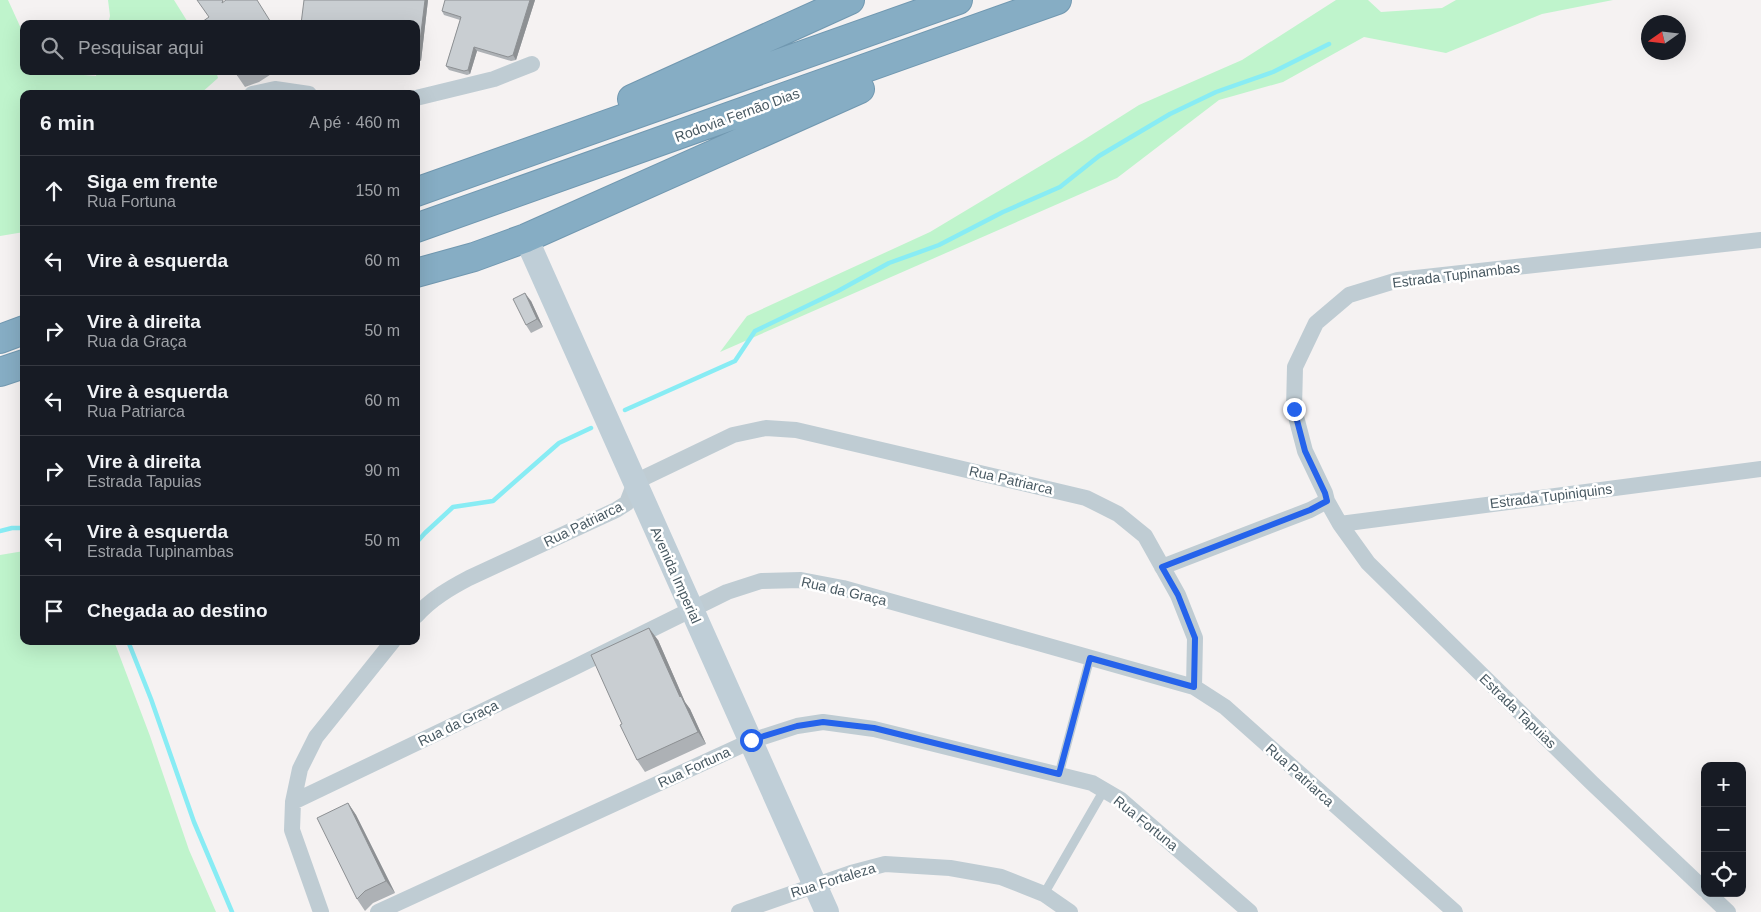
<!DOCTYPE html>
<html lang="pt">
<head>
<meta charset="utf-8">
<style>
  body { margin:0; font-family:Arial,sans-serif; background:#20242c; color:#f1f3f6 }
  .controls { position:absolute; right:15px; bottom:15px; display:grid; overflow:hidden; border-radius:10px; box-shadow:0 5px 20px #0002 }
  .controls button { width:45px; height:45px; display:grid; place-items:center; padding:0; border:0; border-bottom:1px solid #363941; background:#171b24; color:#f1f3f6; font:25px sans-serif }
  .compass { position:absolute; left:1641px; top:15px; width:45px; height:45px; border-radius:50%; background:#171b24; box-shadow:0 5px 20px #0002; rotate:256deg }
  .stop { position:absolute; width:15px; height:15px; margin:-11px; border:4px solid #2563eb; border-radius:50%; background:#fff }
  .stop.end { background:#2563eb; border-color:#fff; box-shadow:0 1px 5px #0008 }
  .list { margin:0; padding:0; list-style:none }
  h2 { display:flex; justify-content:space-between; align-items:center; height:65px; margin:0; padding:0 20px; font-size:21px }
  h2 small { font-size:16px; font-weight:400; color:#9ea1a6 }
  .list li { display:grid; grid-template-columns:32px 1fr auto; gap:15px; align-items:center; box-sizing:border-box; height:70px; padding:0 20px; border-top:1px solid #363941 }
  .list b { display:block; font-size:19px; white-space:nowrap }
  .list p { margin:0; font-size:16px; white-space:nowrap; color:#9ea1a6 }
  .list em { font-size:16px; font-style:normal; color:#9ea1a6 }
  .icon { flex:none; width:28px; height:28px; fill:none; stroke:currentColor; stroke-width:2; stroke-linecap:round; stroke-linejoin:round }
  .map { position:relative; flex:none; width:1761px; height:912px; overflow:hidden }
  .search { position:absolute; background:#171b24; box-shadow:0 5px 20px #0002; left:20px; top:20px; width:400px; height:55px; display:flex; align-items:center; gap:12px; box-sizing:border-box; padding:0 18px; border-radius:10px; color:#9ea1a6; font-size:19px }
  .panel { position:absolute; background:#171b24; box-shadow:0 5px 20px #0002; left:20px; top:90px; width:400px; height:555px; border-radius:10px }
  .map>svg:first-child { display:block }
</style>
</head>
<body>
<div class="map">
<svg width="1761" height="912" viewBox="0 0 1761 912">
  <rect width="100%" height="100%" fill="#f5f2f2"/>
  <path fill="#bff4cc" d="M0,0H8L24,35V71H56L59,73L96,76L97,71H216L218,78L200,94H24V232L0,236Z
    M108,0H174L189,24H108L110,16Z
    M1336,0H1368L1381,12L1442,8L1456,0H1613L1542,14L1446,53L1364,37L1283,82L1219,100L1117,178L720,352L747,316L930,232L1082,141L1139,105L1242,60Z
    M24,551V641H114L150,736L189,850L216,912H0V555Z"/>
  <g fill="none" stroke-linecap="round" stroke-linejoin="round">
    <path stroke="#88ecf4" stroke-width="4.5" d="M625,410L735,361L755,331L838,291L889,263L939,245L1003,212L1060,187L1099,156L1170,114L1216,92L1273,72L1329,44
      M0,531L12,528H24
      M416,543L425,533L453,507L493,501L559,443L591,428
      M128,641L151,699L194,822L232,912"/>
    <g stroke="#7198b0" stroke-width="30">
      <path id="highway" d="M632,99L850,0
        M416,192L958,0
        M416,228L1057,0
        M416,273L474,257L526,238L860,89
        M0,339L24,330
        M0,372L24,364"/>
    </g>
    <path stroke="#bfccd3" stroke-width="9" d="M1059,774L1090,658
      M1044,894L1104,790"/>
    <path stroke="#bfccd3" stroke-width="16" d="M252,94L275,89L309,94
      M416,98L494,79L532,64
      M1340,524L1761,469
      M1162,567L1310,510L1327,501
      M416,616C431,599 450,588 469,578L616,510L627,503L635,482L733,435L766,428L796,430L1086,498L1118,514L1145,536L1178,595L1195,638L1194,687L1225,707L1455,912
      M293,802L571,669L727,592L761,581L801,580L843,588L1194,687
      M1705,890L1592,783L1368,563L1340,524L1327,501L1325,493L1305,451L1294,409L1295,367L1316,323L1349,295L1398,280L1761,240
      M1708,893L1728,912
      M321,912L292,830L293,802L300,769L316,737L393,641
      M378,912L751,741L797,726L823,722L874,729L1092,783L1121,800L1250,912
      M739,912L851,873L885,864L950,868L1001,877L1044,894L1070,912"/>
    <path stroke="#bfced7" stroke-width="24" d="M526,238L827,912"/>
    <use href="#highway" stroke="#86adc4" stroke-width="28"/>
  </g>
  <path fill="#adb1b5" d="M304,0H428L421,61H416V24Z
    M535,0L516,60L511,61L477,51L470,74L467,75L449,70L446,66L460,20L444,15L442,11Z
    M234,71H276L259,82L245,87Z
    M531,301L543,327L531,333L526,325Z
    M658,640L685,702L690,709L706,744L645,772L637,760L622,724Z
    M348,803L356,815L395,893L373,903L365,911L357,899Z"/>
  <path fill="#8d9093" d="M425,0H428L421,61L418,57Z
    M530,0H535L516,60L513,55Z
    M474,47L477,51L470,74L468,70Z
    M525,293L531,301L543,327L537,319Z
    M649,628L658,640L685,702L690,709L706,744L698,732L680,697Z
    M348,803L356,815L395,893L386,881Z"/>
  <path fill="#c9ced2" stroke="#8d9093" d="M197,0H223L222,3L226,0H257L272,24H199L209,17Z
    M304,0H425L418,57H416V24H301Z
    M445,0H530L513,55L508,57L474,47L468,70L464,71L446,66L461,17L442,11Z
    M234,71H247L237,75Z
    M525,293L537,319L526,325L513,299Z
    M649,628L680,697L681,696L698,732L637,760L620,725L622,724L591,655Z
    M348,803L386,881L365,891L357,899L317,818Z"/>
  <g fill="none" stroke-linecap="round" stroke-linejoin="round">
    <path stroke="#2563eb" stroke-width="6" d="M751,740L797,726L823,722L874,728L1059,774L1090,658L1194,687L1195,638L1178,595L1162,567L1310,510L1327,501L1325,493L1305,451L1294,409"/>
  </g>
  <g text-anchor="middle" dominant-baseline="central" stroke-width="5" stroke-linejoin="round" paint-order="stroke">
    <g font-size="14" fill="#485962" stroke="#fff">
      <text transform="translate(737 115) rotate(-20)">Rodovia Fernão Dias</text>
      <text transform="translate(1456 275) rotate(-7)">Estrada Tupinambas</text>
      <text transform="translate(1011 480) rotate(13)">Rua Patriarca</text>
      <text transform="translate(1551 496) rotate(-7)">Estrada Tupiniquins</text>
      <text transform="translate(583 524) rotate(-26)">Rua Patriarca</text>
      <text transform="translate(676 575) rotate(66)">Avenida Imperial</text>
      <text transform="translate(844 591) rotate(13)">Rua da Graça</text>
      <text transform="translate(1518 711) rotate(44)">Estrada Tapuias</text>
      <text transform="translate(458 723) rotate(-26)">Rua da Graça</text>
      <text transform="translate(694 767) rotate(-25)">Rua Fortuna</text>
      <text transform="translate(1300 775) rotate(42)">Rua Patriarca</text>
      <text transform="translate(1146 823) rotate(39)">Rua Fortuna</text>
      <text transform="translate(833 880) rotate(-17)">Rua Fortaleza</text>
    </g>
  </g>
</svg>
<div class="controls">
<button>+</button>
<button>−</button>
<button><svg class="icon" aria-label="locate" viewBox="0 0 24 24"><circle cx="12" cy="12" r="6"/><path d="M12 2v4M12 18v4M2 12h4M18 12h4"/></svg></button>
</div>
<svg class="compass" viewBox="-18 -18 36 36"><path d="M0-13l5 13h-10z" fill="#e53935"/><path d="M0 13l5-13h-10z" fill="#9ea1a6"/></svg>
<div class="stop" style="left:751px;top:740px"></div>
<div class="stop end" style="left:1294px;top:409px"></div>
<div class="search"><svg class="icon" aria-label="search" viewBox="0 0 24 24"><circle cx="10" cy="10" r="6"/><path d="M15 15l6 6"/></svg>Pesquisar aqui</div>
<section class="panel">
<h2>6 min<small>A pé · 460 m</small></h2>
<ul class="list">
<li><svg class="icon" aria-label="ahead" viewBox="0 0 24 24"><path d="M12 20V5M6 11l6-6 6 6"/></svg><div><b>Siga em frente</b><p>Rua Fortuna</p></div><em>150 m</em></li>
<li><svg class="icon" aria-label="left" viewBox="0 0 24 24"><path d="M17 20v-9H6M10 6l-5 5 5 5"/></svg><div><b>Vire à esquerda</b></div><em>60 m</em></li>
<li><svg class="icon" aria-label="right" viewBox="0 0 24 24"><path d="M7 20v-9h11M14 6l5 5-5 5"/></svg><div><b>Vire à direita</b><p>Rua da Graça</p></div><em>50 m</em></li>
<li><svg class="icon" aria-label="left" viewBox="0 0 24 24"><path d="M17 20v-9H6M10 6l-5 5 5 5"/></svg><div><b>Vire à esquerda</b><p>Rua Patriarca</p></div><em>60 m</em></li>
<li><svg class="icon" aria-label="right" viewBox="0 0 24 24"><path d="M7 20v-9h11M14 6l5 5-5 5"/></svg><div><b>Vire à direita</b><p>Estrada Tapuias</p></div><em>90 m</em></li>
<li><svg class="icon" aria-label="left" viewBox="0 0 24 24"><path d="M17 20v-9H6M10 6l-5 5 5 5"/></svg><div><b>Vire à esquerda</b><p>Estrada Tupinambas</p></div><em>50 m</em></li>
<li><svg class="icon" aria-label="arrive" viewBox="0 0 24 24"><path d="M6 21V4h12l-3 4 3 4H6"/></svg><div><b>Chegada ao destino</b></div></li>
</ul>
</section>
</div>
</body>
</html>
